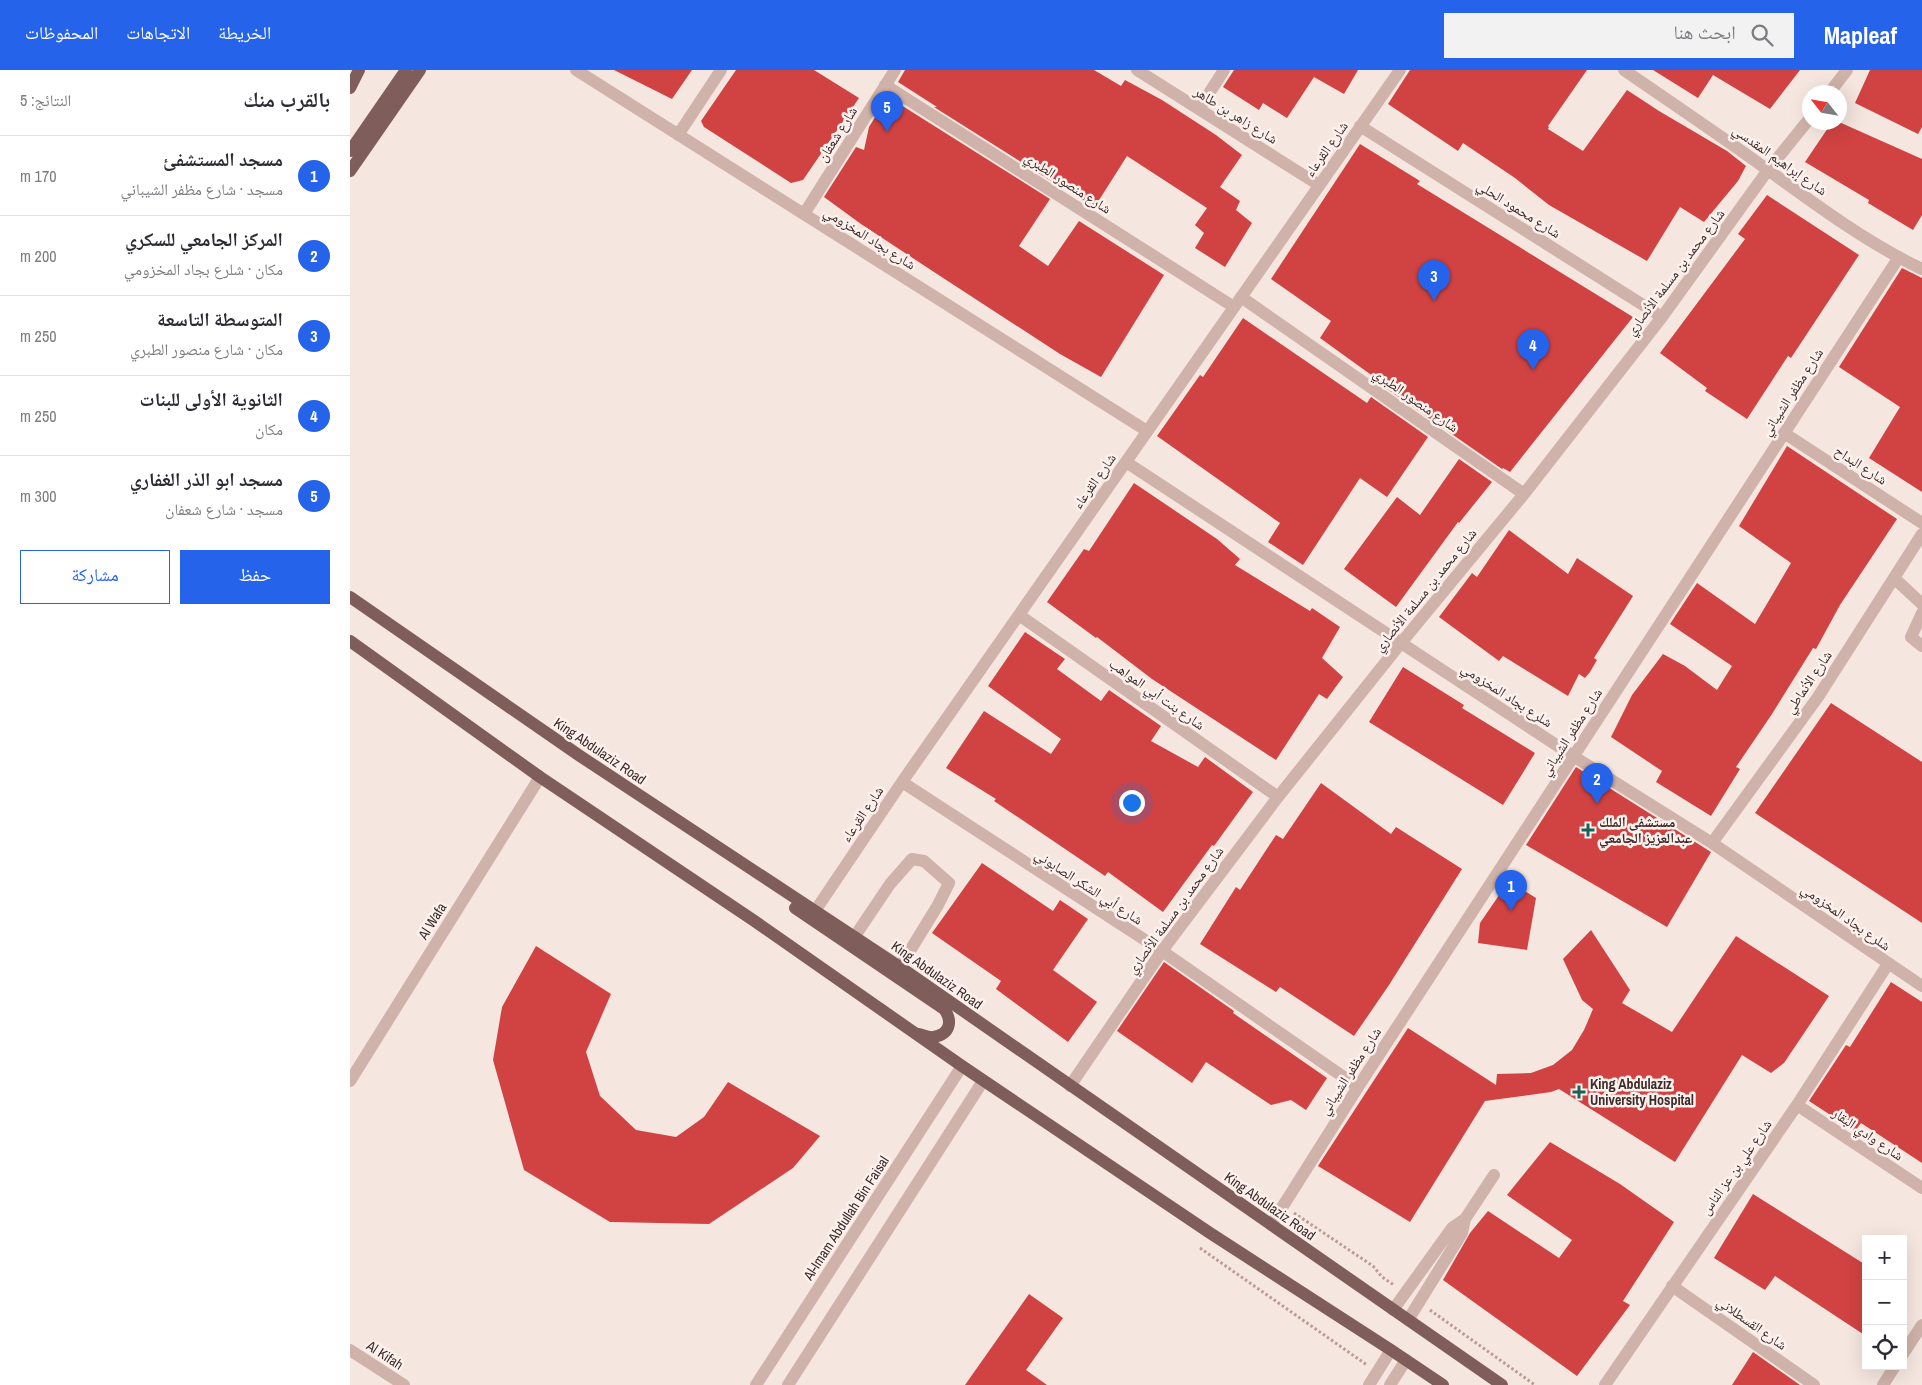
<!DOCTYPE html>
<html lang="ar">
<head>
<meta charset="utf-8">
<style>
  body { margin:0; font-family:"Archivo Narrow","Noto Naskh Arabic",sans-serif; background:#f2f2f3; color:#2b2b33; direction:rtl }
  .controls { position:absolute; right:15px; bottom:15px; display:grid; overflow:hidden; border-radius:0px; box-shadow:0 5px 20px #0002 }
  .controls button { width:45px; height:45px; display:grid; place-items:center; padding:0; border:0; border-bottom:1px solid #e1e1e2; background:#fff; color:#2b2b33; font:25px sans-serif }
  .compass { position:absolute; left:1452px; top:15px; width:45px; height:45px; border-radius:50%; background:#fff; box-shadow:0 5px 20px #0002; rotate:301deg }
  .you { position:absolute; left:781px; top:732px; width:18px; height:18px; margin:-12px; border:4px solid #fff; border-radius:50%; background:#1a73e8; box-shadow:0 0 0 8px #1a73e833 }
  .badge { display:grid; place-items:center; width:32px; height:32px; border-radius:50%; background:#2563eb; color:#fff; font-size:16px; font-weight:700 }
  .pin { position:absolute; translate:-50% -41px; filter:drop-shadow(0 1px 2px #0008) }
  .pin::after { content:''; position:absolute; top:26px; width:18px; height:15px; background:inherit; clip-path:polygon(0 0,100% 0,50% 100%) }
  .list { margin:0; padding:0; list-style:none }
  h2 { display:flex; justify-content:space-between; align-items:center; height:65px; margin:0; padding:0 20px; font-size:21px }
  h2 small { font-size:16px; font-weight:400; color:#7c7c81 }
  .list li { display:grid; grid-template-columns:32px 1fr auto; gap:15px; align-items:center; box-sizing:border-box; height:80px; padding:0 20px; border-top:1px solid #e1e1e2 }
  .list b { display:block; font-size:19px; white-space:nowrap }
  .list p { margin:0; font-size:16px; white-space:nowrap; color:#7c7c81 }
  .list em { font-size:16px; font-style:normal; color:#7c7c81 }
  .actions { display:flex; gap:10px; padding:15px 20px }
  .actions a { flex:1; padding:11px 0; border:1px solid #2563eb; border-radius:0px; text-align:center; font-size:18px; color:#2563eb }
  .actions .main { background:#2563eb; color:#fff }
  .icon { flex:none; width:28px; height:28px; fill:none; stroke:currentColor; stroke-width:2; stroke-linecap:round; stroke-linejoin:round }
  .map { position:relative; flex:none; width:1572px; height:1315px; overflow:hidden; direction:ltr }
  header { display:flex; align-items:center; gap:30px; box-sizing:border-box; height:70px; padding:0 25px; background:#2563eb; color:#fff }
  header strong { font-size:24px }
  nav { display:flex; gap:28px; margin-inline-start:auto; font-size:18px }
  .search { width:350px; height:45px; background:#f2f2f3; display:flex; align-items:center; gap:12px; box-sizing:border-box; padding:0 18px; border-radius:0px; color:#7c7c81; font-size:19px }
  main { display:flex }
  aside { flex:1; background:#fff }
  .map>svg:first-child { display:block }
</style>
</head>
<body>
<header>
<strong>Mapleaf</strong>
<div class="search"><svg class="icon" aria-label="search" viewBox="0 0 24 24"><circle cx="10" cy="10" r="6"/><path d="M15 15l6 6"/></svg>ابحث هنا</div>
<nav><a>الخريطة</a><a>الاتجاهات</a><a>المحفوظات</a></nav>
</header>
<main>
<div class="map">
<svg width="1572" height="1315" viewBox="0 0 1572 1315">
  <rect width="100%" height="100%" fill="#f5e6df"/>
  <path fill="#d04342" d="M264,0H342L322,29Z
    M386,0H464L509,28L453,110L441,113L354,57L351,51Z
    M555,0H744L771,16L775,10L812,30L866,65L892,85L870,117L890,131L886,140L902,153L875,197L845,178L854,163L845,155L857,138L777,86L744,138L710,114L709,116L584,37H587L548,12Z
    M884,0H1008L994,24L964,7L937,48L913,33L909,40L873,17Z
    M1060,0H1237L1198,56L1199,57L1198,59L1233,81L1277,20L1309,41L1377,81L1396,96L1388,111L1354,152L1330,137L1297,191L1199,135L1165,108L1113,73L1108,81L1038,34Z
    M1303,0H1450L1420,39L1363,5L1348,28Z
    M1520,0H1572V57L1568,64L1505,33Z
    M533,34L551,35L700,129L669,176L698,196L729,151L814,205L751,307L710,284L584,202L511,154L474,127L506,77L514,80L519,57Z
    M1482,52H1489L1572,89V145L1563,160L1518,133L1519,130L1455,92Z
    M1010,74L1070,111L1067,114L1283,247L1160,402L1153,398L1152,399L1030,314L1031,312L970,268L981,251L921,209Z
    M1417,125L1509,185L1441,288L1438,286L1397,349L1355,321L1357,318L1310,283L1395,169L1388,164Z
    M1552,198L1572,208V422L1519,388L1550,337L1489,297Z
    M893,248L1017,333L1021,327L1078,367L1037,427L1010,408L953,495L918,472L930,453L807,366L850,305L853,307Z
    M1437,376L1547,449L1490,535L1466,579L1463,578L1422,644L1386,697L1390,699L1361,746L1306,712L1312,701L1261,667L1282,625L1313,584L1335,596L1367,620L1382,596L1320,554L1347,513L1405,554L1441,493L1389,456Z
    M1109,389L1142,412L1109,453L1108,452L1046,537L994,499L1047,427L1070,445Z
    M784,413L867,469L890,489L885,495L960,541L962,538L990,557L972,588L993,607L977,629L969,624L926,690L802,609L747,567L746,568L697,532L734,479L739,481Z
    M1159,460L1218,504L1227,488L1283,526L1244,588L1247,590L1240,602L1235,608L1229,604L1218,626L1153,586L1149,591L1089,547L1122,503L1127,507Z
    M675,562L715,589L707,599L751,631L759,620L811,656L801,671L848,697L855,687L903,722L864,776L862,775L813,842L758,802L755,806L644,731L646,729L596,698L634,641L701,684L711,669L638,616Z
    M1053,597L1114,635L1112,638L1185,683L1153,735L1019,652Z
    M1481,633L1572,692V853L1405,743Z
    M1226,697L1361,782L1317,857L1176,775Z
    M971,713L1041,764L1046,757L1112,799L1039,915L1004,966L930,917L926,922L850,874L886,817L890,820L926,765L933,769Z
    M632,793L703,841L710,830L738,849L703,900L747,932L718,972L646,919L651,911L582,863Z
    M1156,815H1165L1186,828L1177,880L1128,873L1130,853Z
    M1241,860L1280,920L1272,933L1322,962L1386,866L1479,926L1434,993L1421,1003L1392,985L1325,1092L1209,1019L1201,1022L1135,1031L1060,1152L968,1096L1058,958L1146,1015L1147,1004L1181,1003L1203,995L1222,980L1234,960L1243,939L1232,930L1213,889Z
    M186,876L261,924L236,982L250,1026L286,1060L326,1067L354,1047L378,1012L470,1066L443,1098L359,1154L260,1152L174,1100L143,990L152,937Z
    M814,892L884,941L883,943L977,1008L956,1040L941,1030L921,1035L856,992L842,1013L767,961Z
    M1541,912L1572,932V1093L1511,1053L1505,1061L1459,1031L1496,975L1500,977Z
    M1200,1072L1270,1114L1324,1152L1273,1231L1280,1235L1227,1306L1093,1210L1120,1163L1138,1141L1209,1188L1222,1170L1157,1125Z
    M1403,1124L1516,1195V1266L1425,1206L1415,1220L1364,1188Z
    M679,1224L713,1248L676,1300L697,1315H615Z
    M1403,1282L1450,1315H1382Z"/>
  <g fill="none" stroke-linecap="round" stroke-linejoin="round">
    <path stroke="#bb9b93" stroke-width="3" stroke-dasharray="2.5 2.5" stroke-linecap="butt" d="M944,1143L1023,1196L1032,1207L1044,1215
      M850,1178L1017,1295
      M1080,1240L1185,1315"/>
    <path stroke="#cfb2a9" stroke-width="12" d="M226,0L797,361
      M787,0L969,115
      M1274,0C1322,33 1371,66 1418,100C1466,135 1519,174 1572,199
      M535,15L884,237
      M1480,22L1497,0
      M849,39L874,0
      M1010,56L1312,247
      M328,65L371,0
      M454,144L545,0
      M891,227L1174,424
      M1434,363L1572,453
      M776,392L1223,686L1362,773L1572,916
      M1544,508L1572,534
      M1572,543L1561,567L1572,576
      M669,545L928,727
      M552,712L812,881L1008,1017
      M1362,773L1468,627L1572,464
      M465,841L552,712L1050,0
      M505,866L540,814L562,789L574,791L599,813L588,835L550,897
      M0,1011L190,707
      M720,1016L812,881L928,727L1051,573L1174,424L1312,247L1418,100L1460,48
      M1447,1035L1572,1118
      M921,1155L1008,1017L1549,187
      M1322,1216L1464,1315
      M1043,1240L1102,1158L1115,1149
      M1058,1250L1112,1163L1115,1149L1144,1105
      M0,1280L54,1315
      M1553,1284L1572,1255
      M406,1315L612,996
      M438,1315L633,1011
      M1019,1315L1041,1280
      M1040,1315L1056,1290
      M1255,1315L1447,1035L1538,894
      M1533,1315L1545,1296"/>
    <path stroke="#7f5d5a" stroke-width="12" d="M0,18L9,0
      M0,81L56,0
      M0,101L70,0
      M0,527L230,686L550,897L1152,1315
      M0,571L190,707L403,850L612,996L860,1163L1041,1280L1093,1315
      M445,838L594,939C603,951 600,964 584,967C579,968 573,965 568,964"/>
  </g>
  <g fill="#1b6256" stroke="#fcf1ed" stroke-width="2">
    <path d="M1235.5 752.5h5v5h5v5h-5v5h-5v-5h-5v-5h5z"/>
    <path d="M1226.5 1014.5h5v5h5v5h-5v5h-5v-5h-5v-5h5z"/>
  </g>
  <g text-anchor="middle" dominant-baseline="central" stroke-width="5" stroke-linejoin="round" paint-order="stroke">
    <g font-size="14" fill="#3c2b2a" stroke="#fcf1ed">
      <text transform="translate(886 45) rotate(32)">شارع زاهر بن طاهر</text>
      <text transform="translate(487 64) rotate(-58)">شارع شعفان</text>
      <text transform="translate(976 79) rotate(-55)">شارع القرعاء</text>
      <text transform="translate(1430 90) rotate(35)">شارع إبراهيم المقدسي</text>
      <text transform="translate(718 113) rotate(33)">شارع منصور الطبري</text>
      <text transform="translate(1169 139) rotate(32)">شارع محمود الحلي</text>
      <text transform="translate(520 168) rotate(32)">شارع بجاد المخزومي</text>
      <text transform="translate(1325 202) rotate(-53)">شارع محمد بن مسلمة الأنصاري</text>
      <text transform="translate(1442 322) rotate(-57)">شارع مظفر الشيباني</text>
      <text transform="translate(1066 330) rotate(35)">شارع منصور الطبري</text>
      <text transform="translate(1511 395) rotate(33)">شارع البداح</text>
      <text transform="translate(744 411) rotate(-55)">شارع القرعاء</text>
      <text transform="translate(1075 520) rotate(-51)">شارع محمد بن مسلمة الأنصاري</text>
      <text transform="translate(1458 612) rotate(-56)">شارع الأنماطي</text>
      <text transform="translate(807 624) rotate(35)">شارع بنت أبي المواهب</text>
      <text transform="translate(1157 625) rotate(33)">شلرع بجاد المخزومي</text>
      <text transform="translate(1221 662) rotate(-57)">شارع مظفر الشيباني</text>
      <text transform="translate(250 681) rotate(34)">King Abdulaziz Road</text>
      <text transform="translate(512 744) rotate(-56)">شارع القرعاء</text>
      <text transform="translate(739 817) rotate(33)">شارع أبي الشكر الصابوني</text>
      <text transform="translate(825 840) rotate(-54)">شارع محمد بن مسلمة الأنصاري</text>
      <text transform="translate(1496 847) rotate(35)">شلرع بجاد المخزومي</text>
      <text transform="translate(82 851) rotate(-58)">Al Wafa</text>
      <text transform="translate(587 905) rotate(35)">King Abdulaziz Road</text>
      <text transform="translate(1000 1001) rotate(-57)">شارع مظفر الشيباني</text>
      <text transform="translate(1518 1064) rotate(34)">شارع وادي البقار</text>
      <text transform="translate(1386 1097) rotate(-55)">شارع علي بن عز الناس</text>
      <text transform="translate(920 1136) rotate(35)">King Abdulaziz Road</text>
      <text transform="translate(496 1148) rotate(-57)">Al-Imam Abdullah Bin Faisal</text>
      <text transform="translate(1402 1253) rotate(35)">شارع القسطلاني</text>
      <text transform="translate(35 1285) rotate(33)">Al Kifah</text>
    </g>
    <g font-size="14" font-weight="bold" fill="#3c2b2a" stroke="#fcf1ed" text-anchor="start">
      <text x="1249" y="752">مستشفى الملك<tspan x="1249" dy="16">عبدالعزيز الجامعي</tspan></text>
      <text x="1240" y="1014">King Abdulaziz<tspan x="1240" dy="16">University Hospital</tspan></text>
    </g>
  </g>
</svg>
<div class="controls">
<button>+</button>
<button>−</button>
<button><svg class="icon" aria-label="locate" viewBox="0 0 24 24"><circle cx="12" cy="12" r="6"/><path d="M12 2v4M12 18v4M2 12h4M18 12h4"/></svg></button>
</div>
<svg class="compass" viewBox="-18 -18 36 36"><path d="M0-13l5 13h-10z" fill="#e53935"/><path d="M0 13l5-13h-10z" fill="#7c7c81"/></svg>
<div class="you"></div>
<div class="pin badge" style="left:1161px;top:841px">1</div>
<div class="pin badge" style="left:1247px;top:734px">2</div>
<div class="pin badge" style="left:1084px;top:231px">3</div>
<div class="pin badge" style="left:1183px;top:300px">4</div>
<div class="pin badge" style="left:537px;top:62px">5</div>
</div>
<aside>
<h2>بالقرب منك<small>النتائج: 5</small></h2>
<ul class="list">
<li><span class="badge">1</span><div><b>مسجد المستشفئ</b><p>مسجد · شارع مظفر الشيباني</p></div><em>170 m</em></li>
<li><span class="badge">2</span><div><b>المركز الجامعي للسكري</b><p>مكان · شلرع بجاد المخزومي</p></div><em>200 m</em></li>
<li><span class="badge">3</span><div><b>المتوسطة التاسعة</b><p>مكان · شارع منصور الطبري</p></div><em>250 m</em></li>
<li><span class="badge">4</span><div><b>الثانوية الأولى للبنات</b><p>مكان</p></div><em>250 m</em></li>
<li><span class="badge">5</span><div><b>مسجد ابو الذر الغفاري</b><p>مسجد · شارع شعفان</p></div><em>300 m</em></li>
</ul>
<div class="actions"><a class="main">حفظ</a><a>مشاركة</a></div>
</aside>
</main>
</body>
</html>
